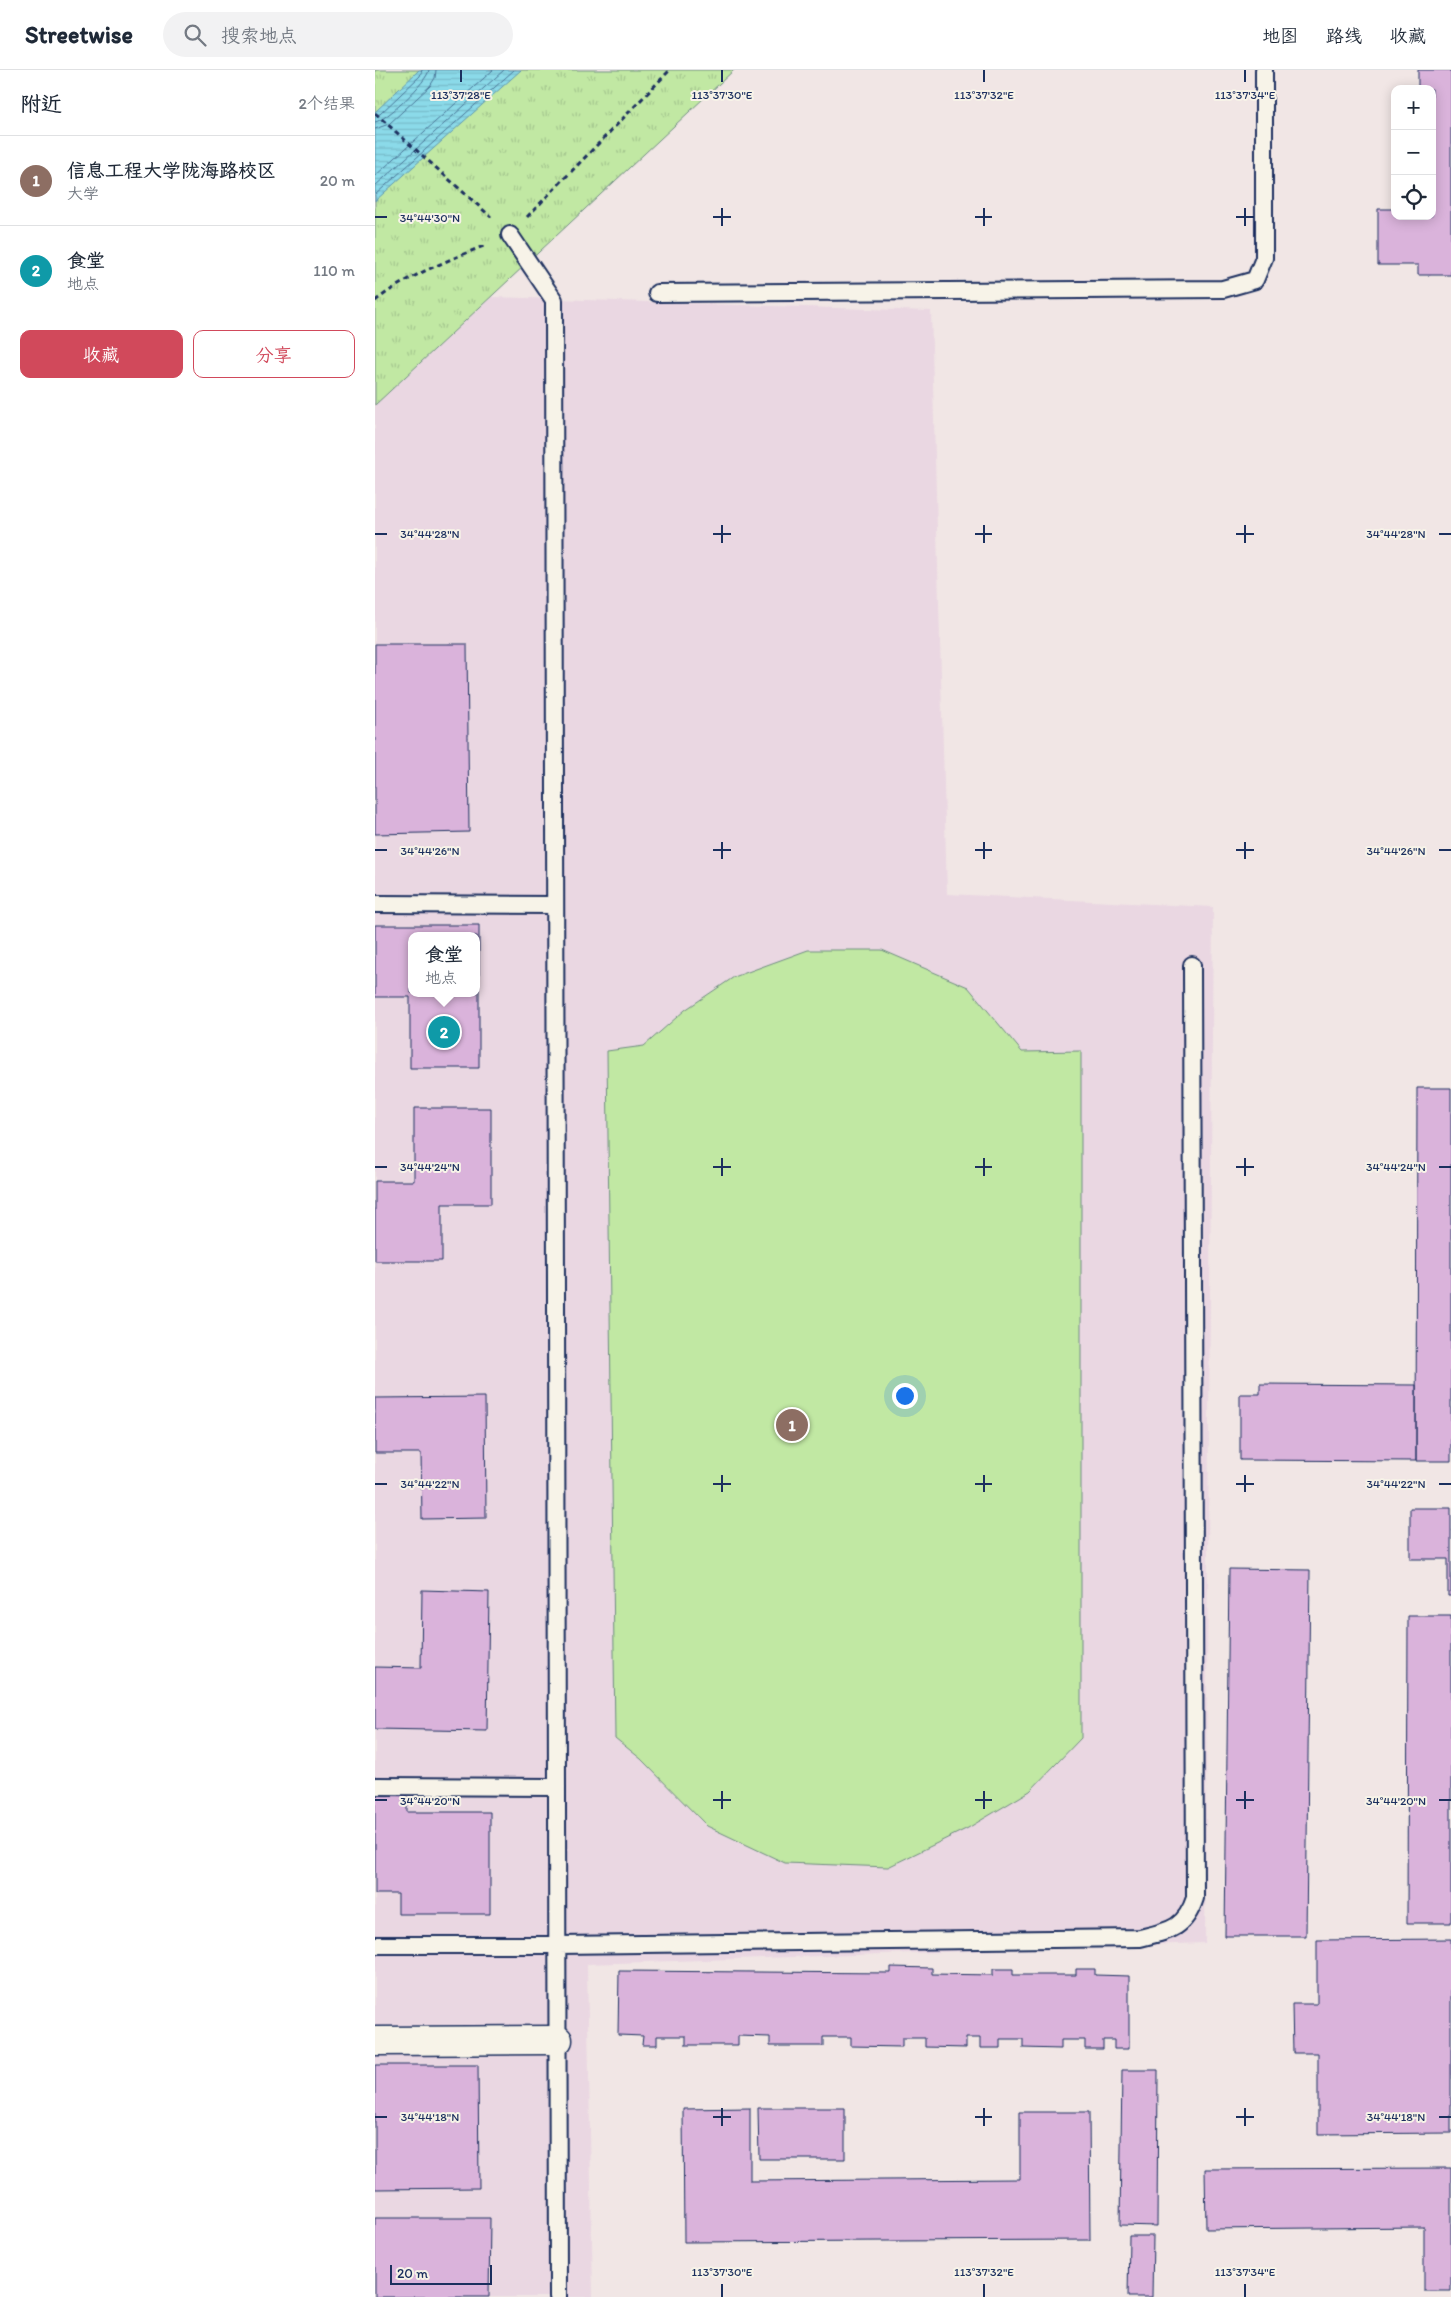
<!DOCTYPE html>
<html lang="zh">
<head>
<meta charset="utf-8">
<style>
  body { margin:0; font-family:Itim,"LXGW WenKai TC",sans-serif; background:#f2f2f3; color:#1f2937 }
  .controls { position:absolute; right:15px; top:15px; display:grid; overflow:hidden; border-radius:10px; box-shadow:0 2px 12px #0003 }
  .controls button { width:45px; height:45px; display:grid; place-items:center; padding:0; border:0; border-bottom:1px solid #e0e1e3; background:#fff; color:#1f2937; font:25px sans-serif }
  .scale { position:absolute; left:15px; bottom:12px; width:102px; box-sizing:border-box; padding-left:5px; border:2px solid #1b2f5e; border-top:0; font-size:14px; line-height:18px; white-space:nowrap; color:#1b2f5e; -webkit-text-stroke:4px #f7f3e8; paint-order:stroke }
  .you { position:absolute; left:529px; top:1325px; width:18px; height:18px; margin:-12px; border:4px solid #fff; border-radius:50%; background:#1a73e8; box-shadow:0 0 0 8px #1a73e833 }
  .badge { display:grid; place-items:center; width:32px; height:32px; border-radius:50%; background:#d1495b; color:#fff; font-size:16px; font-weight:700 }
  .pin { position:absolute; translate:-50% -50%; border:2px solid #fff; box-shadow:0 1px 5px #0006 }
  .popup { position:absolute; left:33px; top:862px; width:72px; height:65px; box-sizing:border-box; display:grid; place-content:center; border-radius:10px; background:#fff; filter:drop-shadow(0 1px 4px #0005); font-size:16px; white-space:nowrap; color:#747a83 }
  .popup b { font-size:19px; color:#1f2937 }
  .popup::after { content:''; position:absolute; left:50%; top:100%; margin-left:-10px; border:10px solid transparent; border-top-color:#fff }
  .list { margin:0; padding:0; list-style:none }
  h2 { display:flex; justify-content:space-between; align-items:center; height:65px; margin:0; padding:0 20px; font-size:21px }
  h2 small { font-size:16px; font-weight:400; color:#747a83 }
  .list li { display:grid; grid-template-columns:32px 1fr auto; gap:15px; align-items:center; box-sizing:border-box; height:90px; padding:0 20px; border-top:1px solid #e0e1e3 }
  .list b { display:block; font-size:19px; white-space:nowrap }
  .list p { margin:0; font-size:16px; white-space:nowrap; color:#747a83 }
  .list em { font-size:16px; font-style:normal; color:#747a83 }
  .actions { display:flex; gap:10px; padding:15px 20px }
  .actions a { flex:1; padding:11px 0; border:1px solid #d1495b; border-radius:10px; text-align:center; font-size:18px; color:#d1495b }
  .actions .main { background:#d1495b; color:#fff }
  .icon { flex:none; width:28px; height:28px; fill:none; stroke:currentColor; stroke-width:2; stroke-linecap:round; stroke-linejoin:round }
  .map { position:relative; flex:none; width:1076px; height:2227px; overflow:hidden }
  header { display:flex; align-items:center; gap:30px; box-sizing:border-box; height:70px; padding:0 25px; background:#fff; border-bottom:1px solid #e0e1e3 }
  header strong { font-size:24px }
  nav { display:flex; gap:28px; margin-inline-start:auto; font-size:18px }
  .search { width:350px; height:45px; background:#f2f2f3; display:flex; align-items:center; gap:12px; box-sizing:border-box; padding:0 18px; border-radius:28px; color:#747a83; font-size:19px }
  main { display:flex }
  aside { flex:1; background:#fff }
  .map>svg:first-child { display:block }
</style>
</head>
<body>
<header>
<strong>Streetwise</strong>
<div class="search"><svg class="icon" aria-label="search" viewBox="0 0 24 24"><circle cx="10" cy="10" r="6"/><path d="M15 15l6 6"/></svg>搜索地点</div>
<nav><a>地图</a><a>路线</a><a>收藏</a></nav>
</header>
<main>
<aside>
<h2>附近<small>2个结果</small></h2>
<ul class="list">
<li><span class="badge" style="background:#8d6e63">1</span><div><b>信息工程大学陇海路校区</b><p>大学</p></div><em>20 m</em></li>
<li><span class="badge" style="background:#0f9aa8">2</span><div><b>食堂</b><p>地点</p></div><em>110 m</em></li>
</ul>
<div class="actions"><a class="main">收藏</a><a>分享</a></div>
</aside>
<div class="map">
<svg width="1076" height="2227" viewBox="0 0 1076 2227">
  <defs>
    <pattern id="park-tufts" width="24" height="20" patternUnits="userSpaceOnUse" patternTransform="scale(1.25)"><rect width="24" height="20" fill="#c1e8a3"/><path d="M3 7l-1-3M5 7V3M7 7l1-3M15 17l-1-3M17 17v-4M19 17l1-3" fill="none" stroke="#a5c78f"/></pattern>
    <pattern id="water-rules" width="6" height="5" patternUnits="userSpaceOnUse" patternTransform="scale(1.25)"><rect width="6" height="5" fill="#8bdae9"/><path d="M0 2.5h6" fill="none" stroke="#77bbca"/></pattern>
  </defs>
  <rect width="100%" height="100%" fill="#f1e6e5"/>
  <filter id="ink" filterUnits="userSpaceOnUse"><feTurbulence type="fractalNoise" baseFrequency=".02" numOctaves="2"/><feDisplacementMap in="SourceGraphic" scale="10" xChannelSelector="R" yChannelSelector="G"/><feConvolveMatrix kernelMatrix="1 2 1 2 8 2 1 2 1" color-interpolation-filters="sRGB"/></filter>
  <g filter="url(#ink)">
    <path fill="#ead7e2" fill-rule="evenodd" d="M116,227L556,241L572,824L838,837L830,1873L212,1894L218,2227H0V335ZM36,866H102V923H36Z"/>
    <path fill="url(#park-tufts)" stroke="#6e8c80" d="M0,0H359L0,335Z"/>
    <path fill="#c1e8a3" stroke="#6e8c80" d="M433,880H507L593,917L647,982L706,981V1668L655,1721L593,1758L513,1797L410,1793L332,1756L266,1689L240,1668L232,981L269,976L310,940L359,907Z"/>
    <path fill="url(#water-rules)" stroke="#5e96b1" d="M44,0H146L0,131V42Z"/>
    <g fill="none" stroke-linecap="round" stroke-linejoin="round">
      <path stroke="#487396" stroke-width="1" d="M0,45L5,44L45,6L47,0
        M0,52C11,51 53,11 54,0
        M0,59L14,54L55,16L60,8L61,0
        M0,106L118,0
        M0,116L129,0
        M0,125L139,0"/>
    </g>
    <path fill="#dab3db" stroke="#1b2f5e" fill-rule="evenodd" d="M1043,0H1076V205H1043V195H1003V139H1020V146H1057V19H1043Z
      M0,574H92L94,762L0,764Z
      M0,855H104V998H35V927H0ZM36,866H102V923H36Z
      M1042,1018H1076V1391H1041Z
      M39,1038H116V1134H67V1191H0V1111H39Z
      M885,1314L1041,1315V1391L865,1390V1324H885Z
      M110,1327L111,1448L47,1449L46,1383H0V1328Z
      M1035,1438H1076V1526H1073V1489H1035Z
      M854,1499L935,1500L931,1866H850Z
      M47,1520L114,1522L112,1661L0,1659V1597L46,1598Z
      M1033,1546H1076V1853H1032Z
      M0,1725H32V1742H115V1844H23V1824H0Z
      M1076,1869V2063L943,2064V1983H918L917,1934H942V1870Z
      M516,1897L557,1898V1904L618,1905V1899H638V1905H701V1899H720V1905L754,1906V1979H739V1970H728V1979H710V1970H686V1979L648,1978V1969H625V1978H605V1968H591V1978L550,1977V1968H527V1977L476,1976V1967H448V1976H395V1967L363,1966V1975H311V1966H282V1975H267L268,1966L243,1965L244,1901L516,1903Z
      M0,1995H103L104,2118L0,2119Z
      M747,2000H783L782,2156L745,2155Z
      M375,2038V2111L645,2109V2042H714L715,2170L309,2172L308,2039Z
      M383,2038H470V2089H384Z
      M1076,2098V2221H1049V2157L831,2159L830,2099Z
      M0,2148H115L114,2227H0Z
      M754,2166H778L777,2227H753Z"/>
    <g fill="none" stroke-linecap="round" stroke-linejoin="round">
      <g stroke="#1b2f5e" stroke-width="20">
        <path id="lane" d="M135,165L179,230L183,2227
          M282,223L848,219L880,210L889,188V0
          M0,834L180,835
          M0,1716L182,1717
          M0,1875H183L765,1868C794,1861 810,1859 820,1828L817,895"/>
      </g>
      <g stroke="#1b2f5e" stroke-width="31">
        <path id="street" d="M0,1971L183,1970"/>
      </g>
      <path stroke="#1b2f5e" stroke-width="3" stroke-dasharray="5 4" stroke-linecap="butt" d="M0,43L116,147
        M152,147L295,0
        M0,231C34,205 72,191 111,175"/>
      <use href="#lane" stroke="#f7f3e8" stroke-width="16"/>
      <use href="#street" stroke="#f7f3e8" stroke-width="28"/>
    </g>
  </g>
  <path fill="none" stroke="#1b2f5e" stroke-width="2" d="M86,0V12M347,0V12M609,0V12M870,0V12M347,138V156M609,138V156M870,138V156M0,147H12M338,147H356M600,147H617M861,147H879M347,455V473M609,455V473M870,455V473M0,464H12M338,464H356M600,464H617M861,464H879M1064,464H1076M347,772V789M609,772V789M870,772V789M0,780H12M338,780H356M600,780H617M861,780H879M1064,780H1076M347,1088V1106M609,1088V1106M870,1088V1106M0,1097H12M338,1097H356M600,1097H617M861,1097H879M1064,1097H1076M347,1405V1422M609,1405V1422M870,1405V1422M0,1414H12M338,1414H356M600,1414H617M861,1414H879M1064,1414H1076M347,1721V1739M609,1721V1739M870,1721V1739M0,1730H12M338,1730H356M600,1730H617M861,1730H879M1064,1730H1076M347,2038V2056M609,2038V2056M870,2038V2056M0,2047H12M338,2047H356M600,2047H617M861,2047H879M1064,2047H1076M347,2214V2227M609,2214V2227M870,2214V2227"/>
  <g font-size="12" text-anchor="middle" fill="#1b2f5e" stroke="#f7f3e8" stroke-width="4" stroke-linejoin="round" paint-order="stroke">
    <text x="86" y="29">113°37'28"E</text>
    <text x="347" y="29">113°37'30"E</text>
    <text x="609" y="29">113°37'32"E</text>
    <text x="870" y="29">113°37'34"E</text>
    <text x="55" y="152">34°44'30"N</text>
    <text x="55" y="468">34°44'28"N</text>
    <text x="1021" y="468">34°44'28"N</text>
    <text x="55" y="785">34°44'26"N</text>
    <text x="1021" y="785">34°44'26"N</text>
    <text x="55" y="1101">34°44'24"N</text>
    <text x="1021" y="1101">34°44'24"N</text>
    <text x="55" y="1418">34°44'22"N</text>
    <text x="1021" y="1418">34°44'22"N</text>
    <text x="55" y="1735">34°44'20"N</text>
    <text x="1021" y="1735">34°44'20"N</text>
    <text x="55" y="2051">34°44'18"N</text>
    <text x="1021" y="2051">34°44'18"N</text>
    <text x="347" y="2206">113°37'30"E</text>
    <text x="609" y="2206">113°37'32"E</text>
    <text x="870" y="2206">113°37'34"E</text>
  </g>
</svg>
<div class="controls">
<button>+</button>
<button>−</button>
<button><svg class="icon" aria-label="locate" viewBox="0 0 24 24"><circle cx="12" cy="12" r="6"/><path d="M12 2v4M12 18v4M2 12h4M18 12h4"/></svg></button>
</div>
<div class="scale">20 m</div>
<div class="you"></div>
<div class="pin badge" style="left:417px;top:1355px;background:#8d6e63">1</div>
<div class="pin badge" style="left:69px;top:962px;background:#0f9aa8">2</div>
<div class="popup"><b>食堂</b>地点</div>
</div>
</main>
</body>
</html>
